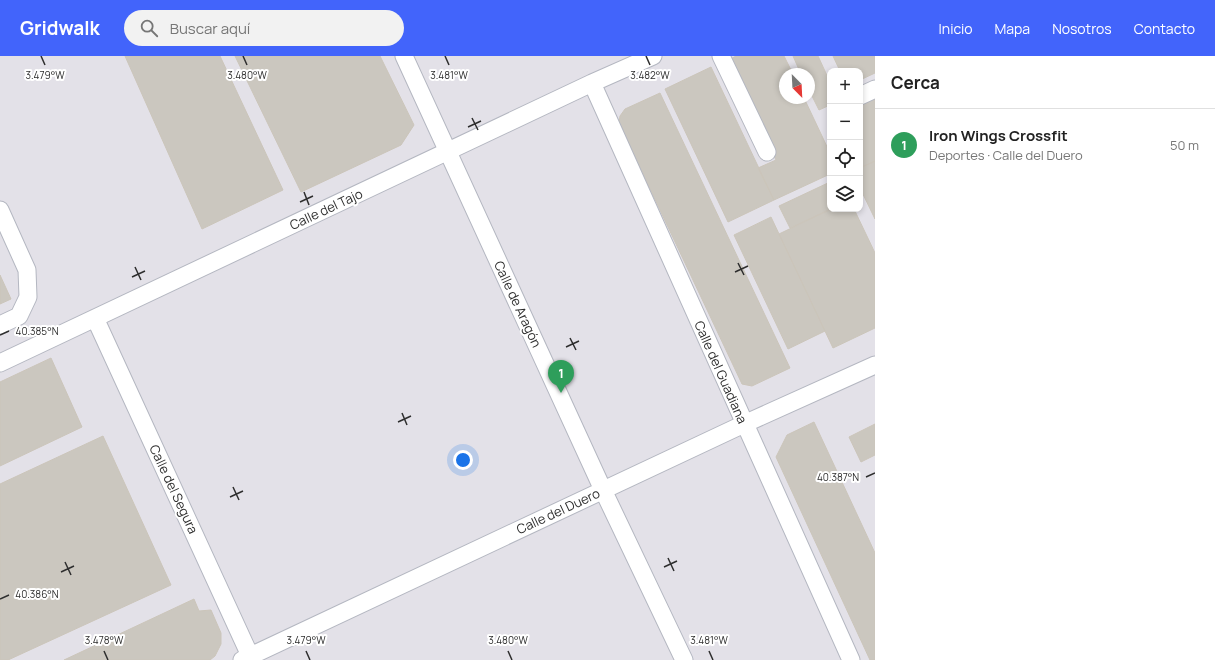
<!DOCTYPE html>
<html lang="es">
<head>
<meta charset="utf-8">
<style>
  body { margin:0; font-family:Manrope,sans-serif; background:#f2f2f2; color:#222 }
  .controls { position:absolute; right:12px; top:12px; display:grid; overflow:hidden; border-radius:8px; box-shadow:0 2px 6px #0003 }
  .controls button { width:36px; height:36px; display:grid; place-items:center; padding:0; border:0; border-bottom:1px solid #e0e0e0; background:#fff; color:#222; font:20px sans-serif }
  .compass { position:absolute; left:779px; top:12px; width:36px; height:36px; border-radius:50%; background:#fff; box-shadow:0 2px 6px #0003; rotate:156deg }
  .you { position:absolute; left:463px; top:404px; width:14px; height:14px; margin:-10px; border:3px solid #fff; border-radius:50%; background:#1a73e8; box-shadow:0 0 0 6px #1a73e833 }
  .badge { display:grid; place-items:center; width:26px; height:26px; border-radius:50%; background:#4264fb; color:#fff; font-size:13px; font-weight:700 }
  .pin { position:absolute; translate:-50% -33px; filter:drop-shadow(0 1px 2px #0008) }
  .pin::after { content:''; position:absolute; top:21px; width:14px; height:12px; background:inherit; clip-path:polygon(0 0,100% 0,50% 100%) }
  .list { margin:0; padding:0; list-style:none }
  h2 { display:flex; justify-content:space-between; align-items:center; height:52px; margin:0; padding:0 16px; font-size:17px }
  h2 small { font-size:13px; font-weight:400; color:#767676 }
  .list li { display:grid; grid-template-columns:26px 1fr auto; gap:12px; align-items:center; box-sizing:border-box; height:72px; padding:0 16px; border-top:1px solid #e0e0e0 }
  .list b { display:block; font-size:15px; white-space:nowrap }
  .list p { margin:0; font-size:13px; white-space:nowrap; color:#767676 }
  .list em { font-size:13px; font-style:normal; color:#767676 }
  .icon { flex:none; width:22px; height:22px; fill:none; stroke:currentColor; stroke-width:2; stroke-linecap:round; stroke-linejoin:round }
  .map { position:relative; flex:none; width:875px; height:604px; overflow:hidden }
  header { display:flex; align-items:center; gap:24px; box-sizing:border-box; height:56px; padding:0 20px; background:#4264fb; color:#fff }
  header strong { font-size:19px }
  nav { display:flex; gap:22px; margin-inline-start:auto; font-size:14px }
  .search { width:280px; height:36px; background:#f2f2f2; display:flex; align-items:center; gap:10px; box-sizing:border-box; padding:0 14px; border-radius:22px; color:#767676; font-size:15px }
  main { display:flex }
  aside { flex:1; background:#fff }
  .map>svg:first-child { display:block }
</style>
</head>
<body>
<header>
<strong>Gridwalk</strong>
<div class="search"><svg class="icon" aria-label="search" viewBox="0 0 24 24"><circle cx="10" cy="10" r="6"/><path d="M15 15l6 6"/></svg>Buscar aquí</div>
<nav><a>Inicio</a><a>Mapa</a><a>Nosotros</a><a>Contacto</a></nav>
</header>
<main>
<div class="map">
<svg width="875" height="604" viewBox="0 0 875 604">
  <rect width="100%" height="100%" fill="#efe9e1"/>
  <path fill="#e3e1e8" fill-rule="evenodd" d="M0,0H875V604H0ZM830,15H860V153H830ZM785,18H809V42H785Z"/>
  <path fill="#cbc7bf" stroke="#cbc5ba" d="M125,0H220L283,134L202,173Z
    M235,0H380L414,69L401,89L301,136Z
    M736,0H784L793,18H785V42H804L830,97V118L774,144L758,112L776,104L729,4Z
    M793,0H818L830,26V49L819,54L809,34V18H801Z
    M833,0H875V17L860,24V15H840Z
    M711,11L774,144L728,166L665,33Z
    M660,37L790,312L752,330L742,328L619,67L620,60L625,53Z
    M875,37V105L860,112V44Z
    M875,105V163L860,132V112Z
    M830,126L831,153L790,172L779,150Z
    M831,153H854L875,197V272L833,292L779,178Z
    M771,161L825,275L788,293L734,179Z
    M0,219L11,243L0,248Z
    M51,302L82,371L0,410V326Z
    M814,366L875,497V604H870L776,401L787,379Z
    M875,368V399L861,406L849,381Z
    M103,380L171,529L8,604H0V428Z
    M194,543L199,555L211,554L221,577V588L215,600L210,604H64Z"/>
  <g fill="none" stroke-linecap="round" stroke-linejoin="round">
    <g stroke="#b4b7c1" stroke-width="19">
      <path id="minor" d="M404,0L603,434L684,604
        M721,0L767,96
        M592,27L851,604
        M860,40L875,33
        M0,154L27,214L28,241L19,260L0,269
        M95,262L252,604
        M0,307L592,27L653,0
        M242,604L744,368L875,309"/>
    </g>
    <use href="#minor" stroke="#fff" stroke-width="17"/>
  </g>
  <path fill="none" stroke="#2e2e2e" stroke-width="1.5" d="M41,0L45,9M243,0L247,9M445,0L449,9M646,0L650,9M472,62L478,74M468,71L481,65M304,136L309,149M300,146L313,140M738,207L744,219M135,211L141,224M735,216L748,210M132,221L145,215M0,279L9,275M570,282L576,294M566,291L579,285M402,357L407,369M398,366L411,360M866,421L875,417M233,431L239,444M230,441L243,435M668,502L674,515M65,506L71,519M664,511L677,505M61,516L74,510M0,543L9,539M104,595L108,604M306,595L310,604M508,595L512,604M709,595L713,604"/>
  <g text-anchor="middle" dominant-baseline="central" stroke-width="4" stroke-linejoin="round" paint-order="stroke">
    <g font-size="13" fill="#2e2e2e" stroke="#fff">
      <text transform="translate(326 153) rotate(-25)">Calle del Tajo</text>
      <text transform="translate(518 248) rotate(65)">Calle de Aragón</text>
      <text transform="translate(721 316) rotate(66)">Calle del Guadiana</text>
      <text transform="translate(174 433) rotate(65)">Calle del Segura</text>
      <text transform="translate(558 455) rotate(-25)">Calle del Duero</text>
    </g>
  </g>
  <g font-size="10" text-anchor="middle" fill="#2e2e2e" stroke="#fff" stroke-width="4" stroke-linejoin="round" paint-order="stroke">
    <text x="45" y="23">3.479°W</text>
    <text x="247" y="23">3.480°W</text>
    <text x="449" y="23">3.481°W</text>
    <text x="650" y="23">3.482°W</text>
    <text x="37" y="279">40.385°N</text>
    <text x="838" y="425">40.387°N</text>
    <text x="37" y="542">40.386°N</text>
    <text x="104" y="588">3.478°W</text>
    <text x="306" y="588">3.479°W</text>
    <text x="508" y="588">3.480°W</text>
    <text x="709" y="588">3.481°W</text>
  </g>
</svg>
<div class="controls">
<button>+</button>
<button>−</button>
<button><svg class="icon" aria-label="locate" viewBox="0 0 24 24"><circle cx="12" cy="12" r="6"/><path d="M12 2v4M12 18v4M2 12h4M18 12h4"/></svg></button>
<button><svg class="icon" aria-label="layers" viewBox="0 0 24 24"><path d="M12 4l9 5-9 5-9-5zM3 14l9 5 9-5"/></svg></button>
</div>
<svg class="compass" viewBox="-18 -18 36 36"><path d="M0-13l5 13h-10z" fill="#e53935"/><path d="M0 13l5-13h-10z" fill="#767676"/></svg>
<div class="you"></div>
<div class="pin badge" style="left:561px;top:337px;background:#2e9e5b">1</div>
</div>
<aside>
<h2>Cerca<small></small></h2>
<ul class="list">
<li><span class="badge" style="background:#2e9e5b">1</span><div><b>Iron Wings Crossfit</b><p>Deportes · Calle del Duero</p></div><em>50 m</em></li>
</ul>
</aside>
</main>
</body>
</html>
